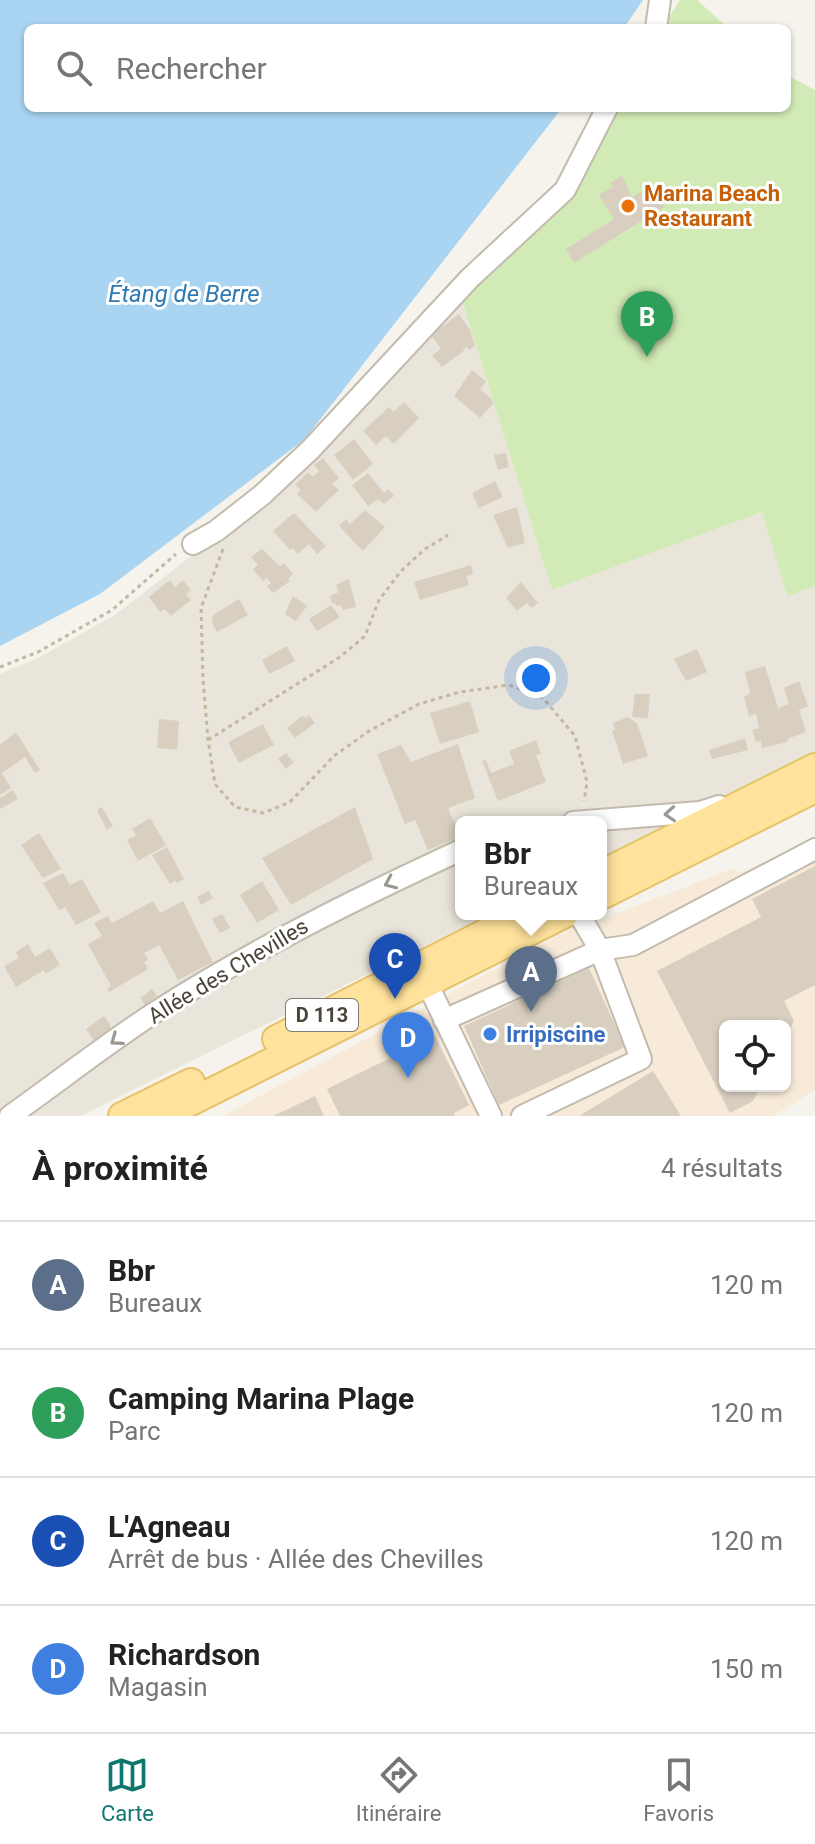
<!DOCTYPE html>
<html lang="fr">
<head>
<meta charset="utf-8">
<style>
  body { margin:0; font-family:Roboto,sans-serif; background:#f2f2f2; color:#222 }
  .controls { position:absolute; right:24px; bottom:24px; display:grid; overflow:hidden; border-radius:12px; box-shadow:0 2px 6px #0004 }
  .controls button { width:72px; height:72px; display:grid; place-items:center; padding:0; border:0; border-bottom:2px solid #e0e0e0; background:#fff; color:#222; font:40px sans-serif }
  .you { position:absolute; left:536px; top:678px; width:28px; height:28px; margin:-20px; border:6px solid #fff; border-radius:50%; background:#1a73e8; box-shadow:0 0 0 12px #1a73e833 }
  .badge { display:grid; place-items:center; width:52px; height:52px; border-radius:50%; background:#0f766e; color:#fff; font-size:26px; font-weight:700 }
  .pin { position:absolute; translate:-50% -66px; filter:drop-shadow(0 2px 4px #0008) }
  .pin::after { content:''; position:absolute; top:42px; width:28px; height:24px; background:inherit; clip-path:polygon(0 0,100% 0,50% 100%) }
  .popup { position:absolute; left:455px; top:816px; width:152px; height:104px; box-sizing:border-box; display:grid; place-content:center; border-radius:12px; background:#fff; filter:drop-shadow(0 2px 6px #0005); font-size:26px; white-space:nowrap; color:#767676 }
  .popup b { font-size:30px; color:#222 }
  .popup::after { content:''; position:absolute; left:50%; top:100%; margin-left:-16px; border:16px solid transparent; border-top-color:#fff }
  .list { margin:0; padding:0; list-style:none }
  h2 { display:flex; justify-content:space-between; align-items:center; height:104px; margin:0; padding:0 32px; font-size:34px }
  h2 small { font-size:26px; font-weight:400; color:#767676 }
  .list li { display:grid; grid-template-columns:52px 1fr auto; gap:24px; align-items:center; box-sizing:border-box; height:128px; padding:0 32px; border-top:2px solid #e0e0e0 }
  .list b { display:block; font-size:30px; white-space:nowrap }
  .list p { margin:0; font-size:26px; white-space:nowrap; color:#767676 }
  .list em { font-size:26px; font-style:normal; color:#767676 }
  .icon { flex:none; width:44px; height:44px; fill:none; stroke:currentColor; stroke-width:2; stroke-linecap:round; stroke-linejoin:round }
  .map { position:relative; flex:none; width:815px; height:1116px; overflow:hidden }
  .search { position:absolute; background:#fff; box-shadow:0 2px 6px #0004; left:24px; right:24px; top:24px; height:88px; display:flex; align-items:center; gap:20px; box-sizing:border-box; padding:0 28px; border-radius:12px; color:#767676; font-size:30px }
  .sheet { height:616px; background:#fff }
  nav { display:flex; justify-content:space-around; align-items:center; box-sizing:border-box; height:112px; border-top:2px solid #e0e0e0; background:#fff; font-size:22px; color:#767676 }
  nav a { display:grid; justify-items:center; gap:4px }
  nav .on { color:#0f766e }
  .map>svg:first-child { display:block }
</style>
</head>
<body>
<div class="map">
<svg width="815" height="1116" viewBox="0 0 815 1116">
  <rect width="100%" height="100%" fill="#f6f3ec"/>
  <path fill="#eae5da" d="M461,297L552,590L762,512L787,595L815,586V755L601,859V822H461V914H489L80,1116H0V674L40,657L115,615L288,481Z"/>
  <path fill="#f7ead8" fill-rule="evenodd" d="M815,838V1090L773,1116H223L557,936L735,868L740,873ZM725,1026H785V1086H725Z"/>
  <path fill="#d2eab5" d="M680,0H697L728,28H662Z
    M787,75L815,90V586L787,596L762,512L552,590L461,297L547,222L569,192L613,108H787Z"/>
  <path fill="#a9d4f2" d="M0,0H643L624,28H28V108H562L305,439L100,594L0,646Z"/>
  <path fill="#d8cfc1" d="M622,176L632,197L641,192L645,200L668,185L674,195L661,203L664,207L574,263L566,249L614,219L599,195L613,187L610,183Z
    M459,314L470,330L475,346L469,350L467,347L463,349L464,351L442,367L432,355L441,349L431,335Z
    M472,370L486,381L480,390L491,398L493,404L480,418L454,396Z
    M404,402L419,418L394,444L386,436L376,445L363,431L389,407L393,412Z
    M354,439L373,464L353,480L334,455Z
    M506,453L509,467L498,470L494,455Z
    M323,458L339,478L332,484L339,490L316,512L297,494L301,490L295,485L308,472L313,477L319,471L314,465Z
    M368,473L384,493L388,489L394,496L384,504L378,499L368,506L352,485Z
    M495,481L503,497L479,508L472,493Z
    M517,507L525,543L508,548L493,515Z
    M365,510L385,527L363,551L339,526L346,519L350,524Z
    M294,513L326,546L317,554L309,544L298,554L293,548L290,550L273,531Z
    M262,549L280,566L284,563L293,574L288,579L290,581L273,593L267,586L271,583L267,578L263,581L253,569L258,565L251,557Z
    M471,565L473,574L466,576L469,585L420,600L414,582Z
    M349,579L356,607L343,610L341,605L336,606L335,603H332L330,596L339,592L336,585Z
    M170,580L175,587L183,580L191,590L186,594L191,600L171,616L165,609L160,612L149,597Z
    M521,582L538,603L531,608L527,603L517,611L506,598Z
    M293,596L307,606L296,621L285,614Z
    M239,599L248,615L217,632L212,623L213,615Z
    M331,605L340,617L317,631L309,619Z
    M287,646L295,661L269,674L262,660Z
    M697,649L707,672L686,681L674,659Z
    M765,666L778,708L789,704L784,688L799,681L808,706L799,710L806,732L787,739L788,742L762,748L761,741L756,742L752,730L759,728L756,714L749,716L744,697L750,693L745,672Z
    M635,694H650L648,718L632,717Z
    M470,701L479,732L440,744L430,713Z
    M309,715L315,723L295,738L287,728L302,716L306,718Z
    M628,717L637,723L648,756L623,764L612,731L615,730L613,723Z
    M159,719L179,721L177,750L157,748Z
    M263,724L274,745L239,763L228,742Z
    M16,732L40,770L35,773L25,757L2,773L11,788L0,795V745Z
    M745,738L748,750L712,759L709,750Z
    M536,740L541,753L536,755L546,782L498,801L482,761L486,760L491,773L514,764L509,751Z
    M458,744L475,798L448,808L460,837L428,850L415,820L405,824L377,754L401,745L411,762Z
    M286,753L294,762L286,769L278,759Z
    M13,790L18,799L0,809V798Z
    M102,807L113,826L107,830L98,813V809Z
    M355,807L373,859L291,905L262,858Z
    M150,818L166,845L138,861L127,840L136,835L132,829Z
    M39,833L61,869L43,878L21,845Z
    M167,847L184,879L177,883L175,881L170,884L152,855Z
    M815,866V985L784,1001L794,1021L785,1038V1026H725V1086H761L753,1101L730,1113L657,971L761,917L752,899Z
    M63,873L70,885L82,879L101,912L76,925L65,907L59,910L43,883Z
    M262,881L279,910L257,923L240,895Z
    M209,891L213,898L201,905L197,897Z
    M153,901L160,913L183,901L213,962L178,980L159,945L144,953L148,960L144,962L148,969L109,992L107,988L111,986L88,944L102,936L94,923L108,916L112,923Z
    M222,914L230,928L220,933L212,919Z
    M28,944L35,957L50,948L60,965L45,974L44,970L16,987L4,966L19,958L16,952Z
    M589,968L625,1047L499,1105L464,1026Z
    M152,989L157,996L145,1005L140,998Z
    M104,1016L110,1024L111,1030L95,1042L86,1029Z
    M435,1036L469,1105L454,1113L455,1116H340L327,1089Z
    M653,1071L681,1116H579Z
    M315,1096L324,1116H273L305,1101Z"/>
  <g fill="none" stroke-linecap="round" stroke-linejoin="round">
    <g stroke="#c2bbae" stroke-width="24">
      <path id="minor" d="M656,28L660,0
        M193,544L216,531L262,495L311,449L470,278L565,190L607,108
        M573,822L700,812L719,806
        M579,914L600,950L633,945L815,849
        M427,983L491,1116
        M444,1020L600,950L641,1059L522,1116
        M10,1116C58,1082 105,1045 154,1013C252,950 355,899 461,850"/>
    </g>
    <g stroke="#e6c16a" stroke-width="30">
      <path id="major" d="M601,874L815,767
        M601,896L815,789
        M276,1039L522,914
        M122,1116L191,1082
        M163,1116L565,914"/>
    </g>
    <path stroke="#c4b79f" stroke-width="3" stroke-dasharray="4 4" stroke-linecap="butt" d="M223,549L201,608L203,679L208,740L215,784L235,807L263,813L290,802L334,756L369,731L419,704L460,692L509,685L543,698L575,736L587,782L584,801
      M0,667L38,652L112,610L176,554
      M208,740L340,657L365,636L379,600L401,571L425,549L448,535"/>
    <use href="#minor" stroke="#fff" stroke-width="20"/>
    <use href="#major" stroke="#ffe39c" stroke-width="26"/>
  </g>
  <defs><path id="oneway-chevron" d="M-2-3.5L2.5 0L-2 3.5" fill="none" stroke-width="1.6" stroke-linecap="round" stroke-linejoin="round" transform="scale(2)"/></defs>
  <g stroke="#9c9892">
    <use href="#oneway-chevron" transform="translate(670 814) rotate(176)"/>
    <use href="#oneway-chevron" transform="translate(390 883) rotate(156)"/>
    <use href="#oneway-chevron" transform="translate(116 1040) rotate(144)"/>
  </g>
  <circle fill="#e8710a" stroke="#fff" stroke-width="3" cx="628" cy="206" r="8"/>
  <circle fill="#3f7fe0" stroke="#fff" stroke-width="3" cx="490" cy="1034" r="8"/>
  <g text-anchor="middle" dominant-baseline="central" stroke-width="6" stroke-linejoin="round" paint-order="stroke">
    <rect fill="#fff" stroke="#817c74" stroke-width="2" x="286" y="999" width="72" height="32" rx="6"/>
    <g font-size="20" font-weight="bold" fill="#4b4439">
      <text x="322" y="1015">D 113</text>
    </g>
    <g font-size="22" font-weight="bold" fill="#c56008" stroke="#fff" text-anchor="start">
      <text x="644" y="193">Marina Beach<tspan x="644" dy="25">Restaurant</tspan></text>
    </g>
    <g font-size="22" fill="#4b4439" stroke="#fff">
      <text transform="translate(228 971) rotate(-31)">Allée des Chevilles</text>
    </g>
    <g font-size="22" font-weight="bold" fill="#366cbe" stroke="#fff" text-anchor="start">
      <text x="506" y="1034">Irripiscine</text>
    </g>
    <g font-size="24" font-style="italic" fill="#2e7ab2" stroke="#fff">
      <text x="184" y="294">Étang de Berre</text>
    </g>
  </g>
</svg>
<div class="controls">
<button><svg class="icon" aria-label="locate" viewBox="0 0 24 24"><circle cx="12" cy="12" r="6"/><path d="M12 2v4M12 18v4M2 12h4M18 12h4"/></svg></button>
</div>
<div class="you"></div>
<div class="pin badge" style="left:531px;top:1012px;background:#5c6f8a">A</div>
<div class="popup"><b>Bbr</b>Bureaux</div>
<div class="pin badge" style="left:647px;top:357px;background:#2e9e5b">B</div>
<div class="pin badge" style="left:395px;top:999px;background:#1a4fb4">C</div>
<div class="pin badge" style="left:408px;top:1078px;background:#3f7fe0">D</div>
<div class="search"><svg class="icon" aria-label="search" viewBox="0 0 24 24"><circle cx="10" cy="10" r="6"/><path d="M15 15l6 6"/></svg>Rechercher</div>
</div>
<section class="sheet">
<h2>À proximité<small>4 résultats</small></h2>
<ul class="list">
<li><span class="badge" style="background:#5c6f8a">A</span><div><b>Bbr</b><p>Bureaux</p></div><em>120 m</em></li>
<li><span class="badge" style="background:#2e9e5b">B</span><div><b>Camping Marina Plage</b><p>Parc</p></div><em>120 m</em></li>
<li><span class="badge" style="background:#1a4fb4">C</span><div><b>L'Agneau</b><p>Arrêt de bus · Allée des Chevilles</p></div><em>120 m</em></li>
<li><span class="badge" style="background:#3f7fe0">D</span><div><b>Richardson</b><p>Magasin</p></div><em>150 m</em></li>
</ul>
</section>
<nav>
<a class="on"><svg class="icon" aria-label="map" viewBox="0 0 24 24"><path d="M3 6l6-2 6 2 6-2v14l-6 2-6-2-6 2zM9 4v14M15 6v14"/></svg>Carte</a>
<a><svg class="icon" aria-label="directions" viewBox="0 0 24 24"><path d="M12 3l9 9-9 9-9-9zM9 14v-3h6M13 9l2 2-2 2"/></svg>Itinéraire</a>
<a><svg class="icon" aria-label="saved" viewBox="0 0 24 24"><path d="M7 4h10v16l-5-4-5 4z"/></svg>Favoris</a>
</nav>
</body>
</html>
